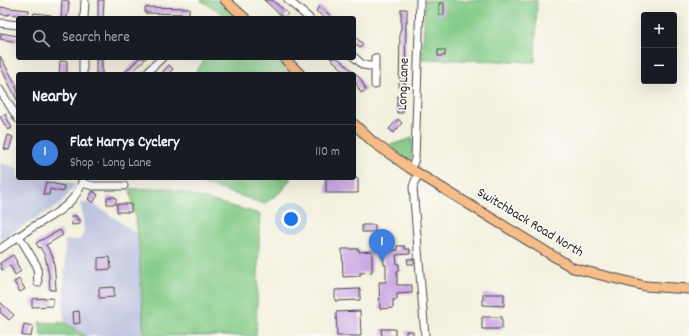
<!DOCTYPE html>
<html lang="en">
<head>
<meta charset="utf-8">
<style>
  body { margin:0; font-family:Dekko,sans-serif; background:#20242c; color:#f1f3f6 }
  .controls { position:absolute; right:12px; top:12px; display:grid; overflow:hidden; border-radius:4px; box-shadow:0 4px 16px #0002 }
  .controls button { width:36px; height:36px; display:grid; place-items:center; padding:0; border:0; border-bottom:1px solid #363941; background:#171b24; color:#f1f3f6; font:20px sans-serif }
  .you { position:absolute; left:291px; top:219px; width:14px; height:14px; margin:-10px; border:3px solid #fff; border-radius:50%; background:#1a73e8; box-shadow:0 0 0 6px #1a73e833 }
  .badge { display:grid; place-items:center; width:26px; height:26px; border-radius:50%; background:#1f6fb2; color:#fff; font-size:13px; font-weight:700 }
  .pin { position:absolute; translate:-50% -33px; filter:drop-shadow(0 1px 2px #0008) }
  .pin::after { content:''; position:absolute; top:21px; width:14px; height:12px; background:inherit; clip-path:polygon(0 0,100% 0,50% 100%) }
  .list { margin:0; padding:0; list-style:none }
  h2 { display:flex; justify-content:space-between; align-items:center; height:52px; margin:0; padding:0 16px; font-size:17px }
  h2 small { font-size:13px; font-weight:400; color:#9ea1a6 }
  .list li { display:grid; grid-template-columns:26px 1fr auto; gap:12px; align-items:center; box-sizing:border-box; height:56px; padding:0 16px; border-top:1px solid #363941 }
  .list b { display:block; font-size:15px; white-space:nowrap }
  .list p { margin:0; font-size:13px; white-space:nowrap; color:#9ea1a6 }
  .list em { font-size:13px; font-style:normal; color:#9ea1a6 }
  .icon { flex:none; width:22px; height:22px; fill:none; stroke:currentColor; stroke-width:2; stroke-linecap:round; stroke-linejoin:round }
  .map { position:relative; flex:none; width:689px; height:336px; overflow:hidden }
  .search { position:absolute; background:#171b24; box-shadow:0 4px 16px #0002; left:16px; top:16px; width:340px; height:44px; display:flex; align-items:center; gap:10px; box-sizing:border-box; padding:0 14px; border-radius:4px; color:#9ea1a6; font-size:15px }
  .panel { position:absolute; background:#171b24; box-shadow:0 4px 16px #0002; left:16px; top:72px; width:340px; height:108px; border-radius:4px }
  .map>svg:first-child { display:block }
</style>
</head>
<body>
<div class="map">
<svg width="689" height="336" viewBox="0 0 689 336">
  <rect width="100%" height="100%" fill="#fdfcf7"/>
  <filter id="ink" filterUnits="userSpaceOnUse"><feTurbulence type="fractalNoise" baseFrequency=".025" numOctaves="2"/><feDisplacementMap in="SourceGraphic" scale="8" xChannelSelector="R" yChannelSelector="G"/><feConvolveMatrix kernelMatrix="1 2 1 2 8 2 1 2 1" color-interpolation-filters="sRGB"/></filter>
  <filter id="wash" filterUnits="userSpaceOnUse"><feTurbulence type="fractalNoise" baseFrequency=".012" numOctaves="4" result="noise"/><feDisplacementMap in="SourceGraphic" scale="16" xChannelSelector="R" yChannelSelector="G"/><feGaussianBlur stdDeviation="0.9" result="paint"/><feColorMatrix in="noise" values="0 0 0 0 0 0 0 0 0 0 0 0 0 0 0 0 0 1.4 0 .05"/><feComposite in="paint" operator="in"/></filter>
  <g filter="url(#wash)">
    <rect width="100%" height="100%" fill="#f3f0de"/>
    <path fill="#bec3de" d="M0,163L18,168V178H52L75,184L69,193L59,205L0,239Z
      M89,201L138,234L144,336H86L65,323L63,310L65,261L64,260L65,240H79L83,235L84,230L81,204L82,203H88Z"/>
    <path fill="#83cb87" stroke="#577b59" d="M200,0H218L237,17L236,18H230Z
      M425,0H537L535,62L422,59V49H423Z
      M206,58H277L286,66L284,69L289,74H194Z
      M411,137L413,138L412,156L411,158L407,160L390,145L410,139Z
      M201,178H291L282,191L264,204L235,194L198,182Z
      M166,188L260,214L256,336H144L138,234L130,189Z
      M39,322L65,323L86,336H41L40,325Z"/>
    <g id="blocks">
      <path fill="#cca7e4" d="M62,0L69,1L68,15H67V18H61Z
        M98,0H104L103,18H98Z
        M264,0H272L288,13L284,18Z
        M439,3H444V15H439Z
        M320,6L333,18H325L316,11Z
        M0,7L29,10L28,16L8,14V15L0,14Z
        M145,7L189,8V14L145,13Z
        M401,9H407V22H406L405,88H399L400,30H401Z
        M34,13L51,15V18H33Z
        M1,33L18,36V42L0,39Z
        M354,36L363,44L360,48L354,43Z
        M438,50H445V56H438Z
        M0,56L17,86L16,87L18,91V102L0,66Z
        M139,58H146L131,74H123Z
        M330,58H338L360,78L366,90L361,93L354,79V74H348Z
        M96,60H102V74H96Z
        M60,61H67V74H59Z
        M169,65L173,69L168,74H161Z
        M397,96H403V113H397Z
        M5,114L12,128L8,130L0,117Z
        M398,119L402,123L394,133L389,129Z
        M8,135L13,137L9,150L4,149Z
        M326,178H358V193H326Z
        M46,182L64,186L63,192L50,189L49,195L43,194Z
        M93,191L98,195L93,203L88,199Z
        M107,197H116V204H107Z
        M117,204H131V212H117Z
        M71,216H77V220L80,219V224L72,225Z
        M362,225H375V232H362Z
        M60,230L63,235L46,245L53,257L55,273L56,290H50L49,275L45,256L40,247L39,248L36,243Z
        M397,246H405V249H410V254L396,255L397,264H399V271H397V285H412V293L397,294V300H393V308L380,309L379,282H386V265H384L383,250H398Z
        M342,249H359V252L372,251V272L360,273V276L343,277Z
        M13,255L17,262H16L21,271L15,275L10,265L2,270L0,265V263Z
        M110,257L111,269L98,270V258Z
        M407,259H414V264H408Z
        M19,279L25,289L20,292L14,282Z
        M114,287V297L99,298V288Z
        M360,289V300L335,301V290Z
        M483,294H504V306L483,305Z
        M53,298V306L32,307V299Z
        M0,302L14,315L9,320L0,312Z
        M79,311L80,323L74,324L73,312Z
        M360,311L361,336H337L336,312Z
        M482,317H502V329H482Z
        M24,324L33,326L31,336H22Z
        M381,329H395V336H382Z
        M406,331H413V336H406Z"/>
    </g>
  </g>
  <g filter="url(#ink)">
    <use href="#blocks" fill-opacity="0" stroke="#494946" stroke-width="1"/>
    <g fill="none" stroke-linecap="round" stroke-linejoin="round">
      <g stroke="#494946" stroke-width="9">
        <path id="minor" d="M288,0L309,18
          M84,18L85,0
          M0,23L18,25
          M354,57L363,65L375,67V85
          M375,67V58
          M83,74V58
          M145,74L162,58
          M0,90L18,119
          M411,169L415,159L420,0
          M418,173L413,187L425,336
          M82,183L93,186H124
          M19,236L37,266L38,283
          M0,249C10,242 21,235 31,228C51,216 78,204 83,178"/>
      </g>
      <g stroke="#494946" stroke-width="11">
        <path id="major" d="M225,0L245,18
          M284,58L300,74
          M354,124L373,142L411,169L573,268L645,286L689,289"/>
      </g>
      <use href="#minor" stroke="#fff" stroke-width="7"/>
      <use href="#major" stroke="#f7bd88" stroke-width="9"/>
    </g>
  </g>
  <g text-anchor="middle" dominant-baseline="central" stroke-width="3" stroke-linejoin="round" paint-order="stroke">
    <g font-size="14" fill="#2b2b2b" stroke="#fdfcf7">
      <text transform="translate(404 84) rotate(-88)">Long Lane</text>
      <text transform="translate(530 223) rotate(31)">Switchback Road North</text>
    </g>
  </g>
</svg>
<div class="controls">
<button>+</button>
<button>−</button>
</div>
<div class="you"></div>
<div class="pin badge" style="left:382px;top:262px;background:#3f7fe0">1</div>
<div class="search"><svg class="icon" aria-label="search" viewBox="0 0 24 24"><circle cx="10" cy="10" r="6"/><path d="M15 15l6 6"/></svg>Search here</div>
<section class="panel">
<h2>Nearby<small></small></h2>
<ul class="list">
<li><span class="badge" style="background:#3f7fe0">1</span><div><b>Flat Harrys Cyclery</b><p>Shop · Long Lane</p></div><em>110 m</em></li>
</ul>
</section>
</div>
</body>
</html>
